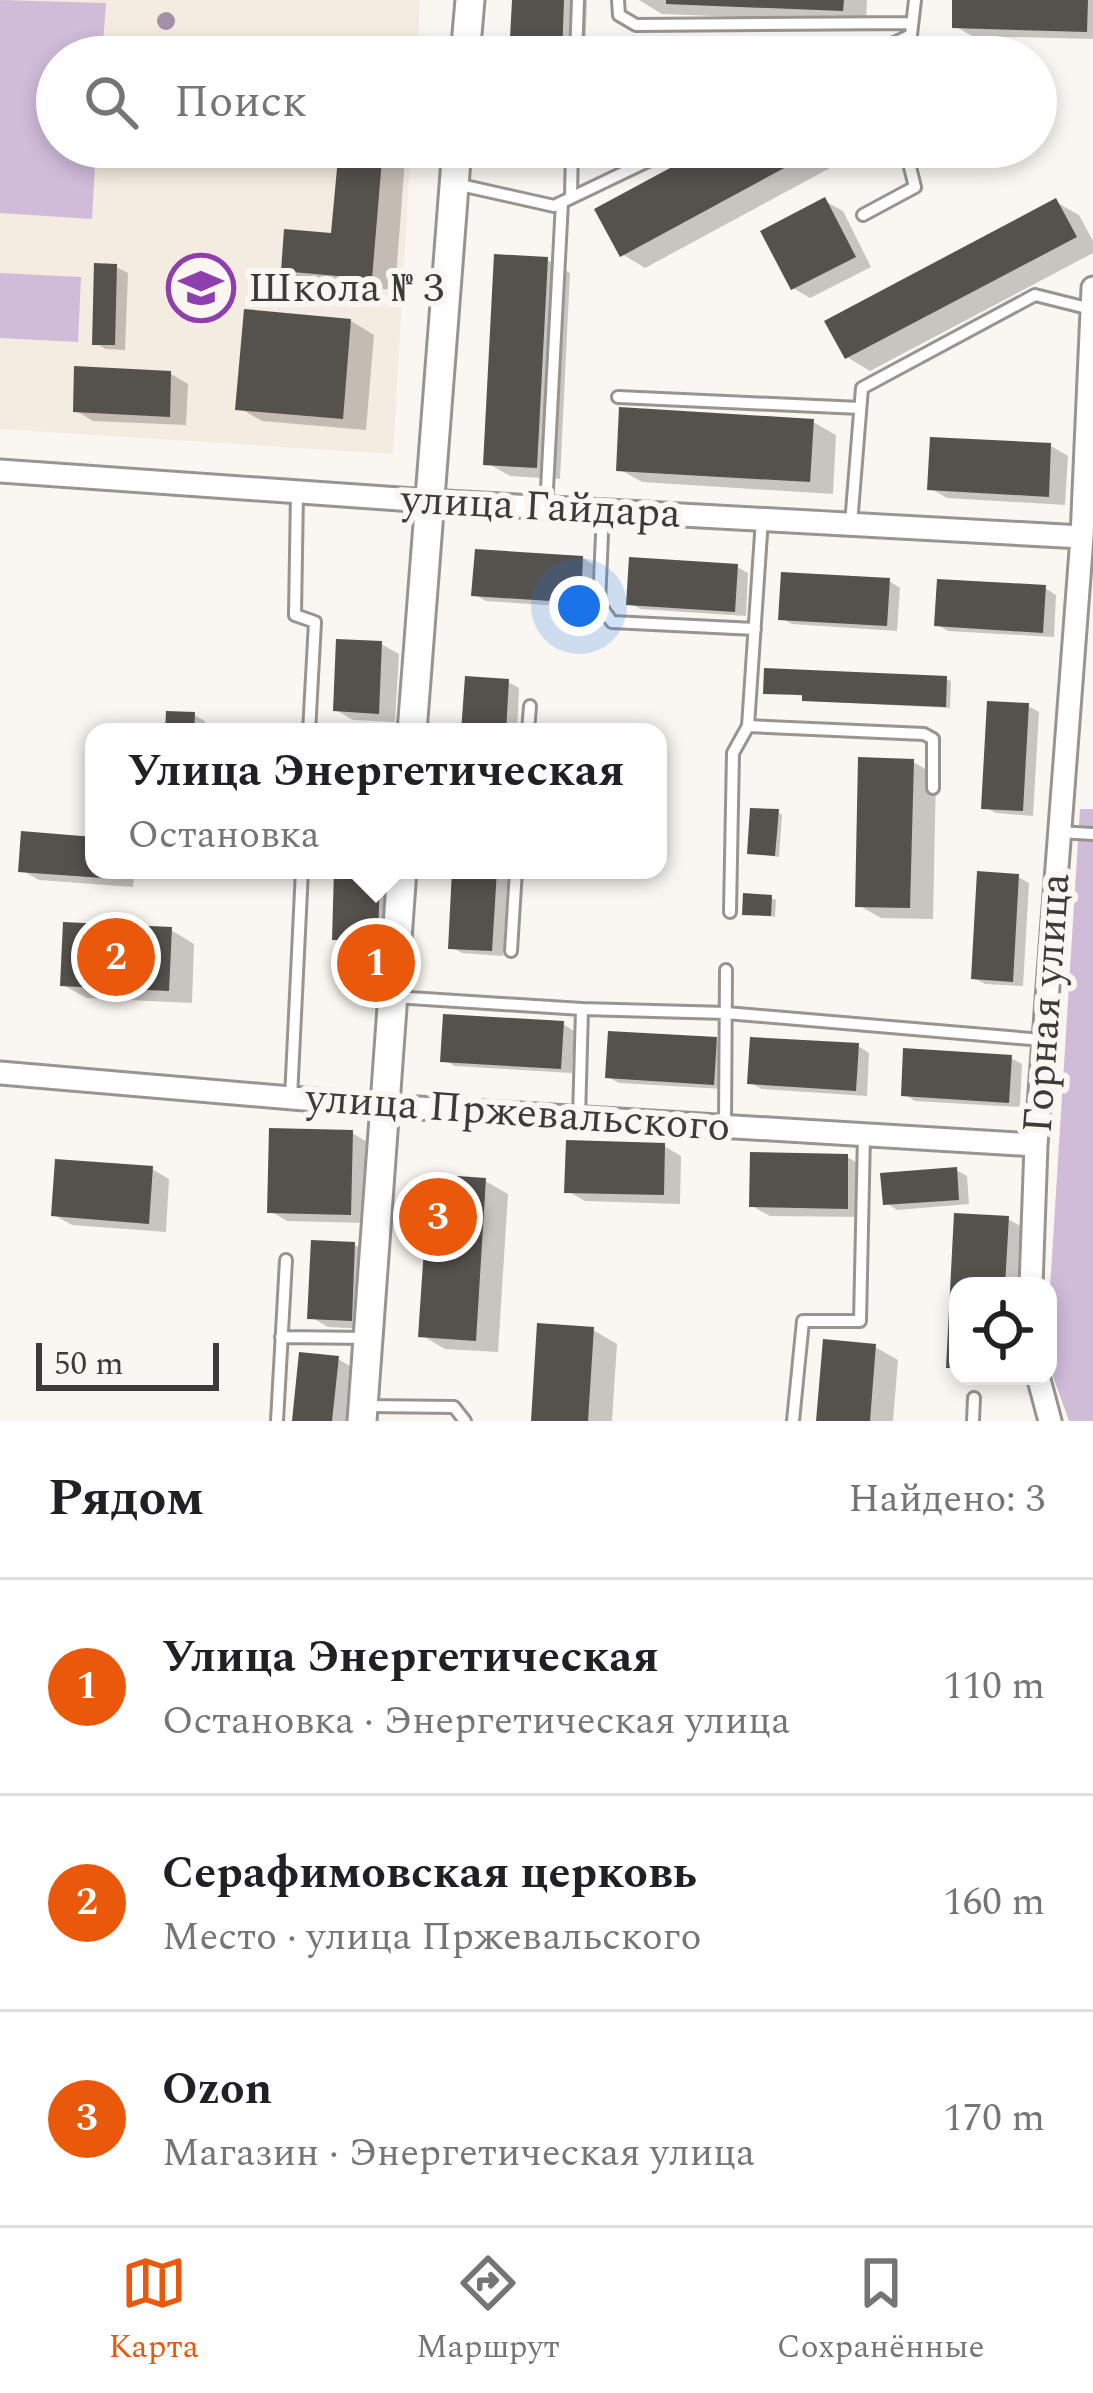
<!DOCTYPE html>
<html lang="ru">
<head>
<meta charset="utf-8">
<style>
  body { margin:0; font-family:Spectral,serif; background:#f6f6f6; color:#202124 }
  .controls { position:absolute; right:36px; bottom:36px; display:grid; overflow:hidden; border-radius:24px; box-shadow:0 6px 18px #0003 }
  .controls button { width:108px; height:108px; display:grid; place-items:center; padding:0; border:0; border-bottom:3px solid #e0e0e0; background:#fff; color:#202124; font:60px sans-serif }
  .scale { position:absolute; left:36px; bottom:30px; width:183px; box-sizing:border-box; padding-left:12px; border:6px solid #3d3b39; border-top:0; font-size:33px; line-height:42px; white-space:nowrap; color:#3d3b39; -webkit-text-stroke:9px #faf7f2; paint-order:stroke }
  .you { position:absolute; left:579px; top:606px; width:42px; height:42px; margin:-30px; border:9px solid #fff; border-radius:50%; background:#1a73e8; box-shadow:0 0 0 18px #1a73e833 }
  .badge { display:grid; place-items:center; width:78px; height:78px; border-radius:50%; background:#ea580c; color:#fff; font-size:39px; font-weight:700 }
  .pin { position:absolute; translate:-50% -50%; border:6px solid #fff; box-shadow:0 3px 12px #0006 }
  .popup { position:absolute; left:85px; top:723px; width:582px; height:156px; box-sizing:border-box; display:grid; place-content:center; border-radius:24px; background:#fff; filter:drop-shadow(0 3px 9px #0005); font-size:39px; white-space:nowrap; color:#757577 }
  .popup b { font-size:45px; color:#202124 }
  .popup::after { content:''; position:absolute; left:50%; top:100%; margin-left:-24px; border:24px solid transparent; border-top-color:#fff }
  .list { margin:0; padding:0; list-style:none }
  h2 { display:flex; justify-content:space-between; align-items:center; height:156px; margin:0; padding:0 48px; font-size:51px }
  h2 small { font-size:39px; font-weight:400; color:#757577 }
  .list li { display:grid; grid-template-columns:78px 1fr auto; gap:36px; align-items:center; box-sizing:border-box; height:216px; padding:0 48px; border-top:3px solid #e0e0e0 }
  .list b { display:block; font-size:45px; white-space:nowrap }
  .list p { margin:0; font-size:39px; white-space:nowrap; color:#757577 }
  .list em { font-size:39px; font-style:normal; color:#757577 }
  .icon { flex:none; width:66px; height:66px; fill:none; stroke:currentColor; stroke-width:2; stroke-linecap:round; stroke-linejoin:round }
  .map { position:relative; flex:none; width:1093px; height:1421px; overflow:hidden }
  .search { position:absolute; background:#fff; box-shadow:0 6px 18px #0003; left:36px; right:36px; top:36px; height:132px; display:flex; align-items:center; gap:30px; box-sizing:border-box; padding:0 42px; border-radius:66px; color:#757577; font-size:45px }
  .sheet { height:804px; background:#fff }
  nav { display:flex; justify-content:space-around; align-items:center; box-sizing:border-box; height:168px; border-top:3px solid #e0e0e0; background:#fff; font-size:33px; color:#757577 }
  nav a { display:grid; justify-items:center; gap:6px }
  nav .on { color:#ea580c }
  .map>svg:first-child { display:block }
</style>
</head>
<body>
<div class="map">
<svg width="1093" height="1421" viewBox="0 0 1093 1421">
  <rect width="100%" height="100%" fill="#faf7f2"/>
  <path fill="#f4ece0" d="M0,0H420L417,57H57V147H411L393,454L0,429Z"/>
  <path fill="#d0bbd9" d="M0,0L106,3L102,57H57V147H96L92,219L0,213Z
    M0,273L81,277L78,342L0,338Z
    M1080,809H1093V1421H1069L1050,1368L1048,1320Z"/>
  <path fill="#0003" d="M515,0H587L585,57H512Z
    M639,0H867L866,22L662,14Z
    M955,0H1093V39L972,36L955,26Z
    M159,147H284L283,162L168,152Z
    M342,147H406L395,290L307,283L284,269L334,236Z
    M520,147H581L580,156L532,154Z
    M715,147H869L645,268L622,254Z
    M825,201L843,211L871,267L810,298L793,288Z
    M1056,202L1079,215L1093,241V253L870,371L847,357Z
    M547,260L570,273L560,479L510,476L487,463Z
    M116,267L128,273L125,350L106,349L95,343Z
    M351,321L374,335L366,430L262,421L239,408Z
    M171,374L188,384L186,425L93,421L76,411Z
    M813,422L836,435L833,494L642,482L619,469Z
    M1051,446L1068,456L1065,505L947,498L930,488Z
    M583,558L594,565L591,608L486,601L475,595Z
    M737,567L748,573L746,616L641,609L629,603Z
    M889,581L900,588L897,631L792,624L781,618Z
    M1045,588L1056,595L1054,637L948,631L937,625Z
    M381,644L399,654L395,722L353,720L336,710Z
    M946,679L951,681L950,708L809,701L805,696L767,692Z
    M508,682L519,688L517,732H464Z
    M1028,706L1039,712L1033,816L996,813L985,807Z
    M194,715L205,721V732H168Z
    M913,762L936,775L933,919L881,918L858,905Z
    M778,812L782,815L779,857L750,853Z
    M21,870H135L133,887L39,880Z
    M455,870H508L503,956L462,953L451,947Z
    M379,873L396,883L394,950L352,948L335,938Z
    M1018,877L1029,883L1023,986L985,984L974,978Z
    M771,898L776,900L775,917L746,913Z
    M171,930L194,944L192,1003L87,998L63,985Z
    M563,1024L574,1031L572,1073L455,1066L444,1060Z
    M716,1040L727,1047L724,1089L619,1083L608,1077Z
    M858,1046L869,1053L867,1096L762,1089L751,1083Z
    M1011,1058L1022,1064L1020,1107L915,1101L904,1094Z
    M352,1133L369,1143L367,1223L287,1221L270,1211Z
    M664,1146L681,1156L680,1204L585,1201L567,1191Z
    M847,1157L865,1167L864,1217L770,1216L752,1206Z
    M152,1169L169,1179L166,1232L72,1225L54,1215Z
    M956,1170L967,1176L969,1204L897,1210L886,1203Z
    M485,1181L508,1194L498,1352L445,1349L421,1335Z
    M957,1216L1008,1219L1031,1232L1028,1286H958V1371L949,1366Z
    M355,1245L372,1255L369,1329L328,1327L311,1317Z
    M593,1330L617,1344L612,1421H534Z
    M875,1347L898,1360L893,1421H819Z
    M338,1359L355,1369L350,1421H295Z
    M966,1376H1024L1023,1382Z"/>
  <path fill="#55524e" d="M512,0H564L562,57H509Z
    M666,0H844L843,11L666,4Z
    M952,0H1088L1087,32L952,28Z
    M339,147H383L372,279L281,271L284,229L331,233Z
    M709,147H823L620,257L594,209Z
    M825,197L856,257L791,290L760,231Z
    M1056,198L1077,237L845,359L824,321Z
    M494,254L548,257L537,468L483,465Z
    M94,263L117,264L115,345H92Z
    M244,309L351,319L343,419L235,410Z
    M74,366L171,371L170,417L73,412Z
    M619,407L814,419L810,482L616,471Z
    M930,437L1051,443L1049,497L927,490Z
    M475,549L583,556L581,603L471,596Z
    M629,557L738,564L735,612L626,605Z
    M781,572L890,578L887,626L778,620Z
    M937,579L1046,585L1043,633L934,626Z
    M336,639L382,641L379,714L333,711Z
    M764,668L947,676L946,707L802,701V695L763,694Z
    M465,676L509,679L506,732H461Z
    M987,701L1029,703L1023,811L981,809Z
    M166,711L195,712L194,732H165Z
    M858,757L914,759L910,908L855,907Z
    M750,808L779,809L775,856L747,854Z
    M21,831L94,837V870H117V879L18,872Z
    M334,870H380L378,941L332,940Z
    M452,870H497L492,951L448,949Z
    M977,871L1019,874L1013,982L971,979Z
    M743,893L772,895L771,916L742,915Z
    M63,922L172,927L169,991L60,986Z
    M443,1014L564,1021L561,1069L440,1062Z
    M608,1031L717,1037L714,1085L605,1078Z
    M750,1037L859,1043L856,1091L747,1084Z
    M903,1048L1012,1055L1009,1103L901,1096Z
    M269,1128L353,1130L351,1215L267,1213Z
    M566,1140L665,1143L664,1195L564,1193Z
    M750,1152L848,1154V1209L749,1207Z
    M55,1159L153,1166L149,1224L51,1216Z
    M957,1167L959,1200L883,1205L880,1173Z
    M429,1174L486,1178L476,1341L418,1337Z
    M954,1213L1009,1216L1005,1286H958V1368H946Z
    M311,1240L355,1242L352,1321L307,1319Z
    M537,1323L594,1327L588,1421H531Z
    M823,1339L876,1344L870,1421H816Z
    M299,1352L339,1356L332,1421H292Z"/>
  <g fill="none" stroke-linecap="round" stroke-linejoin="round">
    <g stroke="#989490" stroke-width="16">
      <path id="service" d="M618,0L619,15L636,25L912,23
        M576,57L578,0
        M865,57L911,35L915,0
        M906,57L911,35
        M456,184L554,206L677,147
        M571,198L572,147
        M863,215L915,187L905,147
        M618,397L860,408
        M297,492L295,615L315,622L309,732
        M546,508L562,202
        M603,511L599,604L612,622L755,629
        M762,519L748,726L924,734L933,739V788
        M851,524L862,388L1035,295L1091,309
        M528,732L530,706
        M1059,832L1093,834
        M730,912L733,753L748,726
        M511,951L516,870
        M394,997L582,1009L579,1118
        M582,1009L726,1013L1043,1040
        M291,1098L302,870
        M725,1126L726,970
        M281,1337L368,1338
        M367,1406L454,1407L465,1421
        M277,1421L286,1260
        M793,1421L803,1321H860L864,1135
        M973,1421L974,1398"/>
    </g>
    <g stroke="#989490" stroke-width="27">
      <path id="minor" d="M0,471L428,501L1082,537
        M0,1073L385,1106L1036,1145
        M1031,1286L1036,1145L1082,537L1093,288
        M1038,1376L1050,1421"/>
    </g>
    <g stroke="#989490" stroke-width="33">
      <path id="tertiary" d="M465,57L470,0
        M412,732L457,147
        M362,1421L402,870"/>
    </g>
    <use href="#service" stroke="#fff" stroke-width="10"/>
    <use href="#minor" stroke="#fff" stroke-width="21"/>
    <use href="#tertiary" stroke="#fff" stroke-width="27"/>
  </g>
  <circle fill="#a590aa" cx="166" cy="21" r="9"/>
  <defs>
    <g id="school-ring" transform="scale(3.45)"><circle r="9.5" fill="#faf7f2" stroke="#8e3ead" stroke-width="1.5"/><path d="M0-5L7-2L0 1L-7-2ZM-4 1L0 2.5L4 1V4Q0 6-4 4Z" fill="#8e3ead"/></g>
  </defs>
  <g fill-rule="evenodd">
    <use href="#school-ring" x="201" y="288"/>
  </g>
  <g text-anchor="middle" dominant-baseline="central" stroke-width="12" stroke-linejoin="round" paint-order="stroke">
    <g font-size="42" fill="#3d3b39" stroke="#faf7f2" text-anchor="start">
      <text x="248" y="288">Школа № 3</text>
    </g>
    <g font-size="42" fill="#3d3b39" stroke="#faf7f2">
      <text transform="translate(541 507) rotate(3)">улица Гайдара</text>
      <text transform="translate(1047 1003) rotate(-86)">Горная улица</text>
      <text transform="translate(518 1113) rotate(4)">улица Пржевальского</text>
    </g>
  </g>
</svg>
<div class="controls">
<button><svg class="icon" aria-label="locate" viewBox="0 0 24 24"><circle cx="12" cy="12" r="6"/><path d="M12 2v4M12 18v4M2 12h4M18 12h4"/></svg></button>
</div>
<div class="scale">50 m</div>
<div class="you"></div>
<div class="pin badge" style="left:376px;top:963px">1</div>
<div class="popup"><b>Улица Энергетическая</b>Остановка</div>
<div class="pin badge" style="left:116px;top:957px">2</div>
<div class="pin badge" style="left:438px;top:1217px">3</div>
<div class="search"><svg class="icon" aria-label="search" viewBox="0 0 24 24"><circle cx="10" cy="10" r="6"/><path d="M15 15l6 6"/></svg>Поиск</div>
</div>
<section class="sheet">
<h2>Рядом<small>Найдено: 3</small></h2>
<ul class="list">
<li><span class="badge">1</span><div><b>Улица Энергетическая</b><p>Остановка · Энергетическая улица</p></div><em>110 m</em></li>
<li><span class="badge">2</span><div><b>Серафимовская церковь</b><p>Место · улица Пржевальского</p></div><em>160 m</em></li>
<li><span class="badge">3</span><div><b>Ozon</b><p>Магазин · Энергетическая улица</p></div><em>170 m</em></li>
</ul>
</section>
<nav>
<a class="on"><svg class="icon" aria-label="map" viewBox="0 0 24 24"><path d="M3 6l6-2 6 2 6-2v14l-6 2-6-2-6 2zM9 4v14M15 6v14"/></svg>Карта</a>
<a><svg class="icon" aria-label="directions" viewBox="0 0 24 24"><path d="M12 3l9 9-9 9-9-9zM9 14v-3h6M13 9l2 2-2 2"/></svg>Маршрут</a>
<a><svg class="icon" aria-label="saved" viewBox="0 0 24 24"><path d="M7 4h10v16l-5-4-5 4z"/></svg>Сохранённые</a>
</nav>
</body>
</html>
